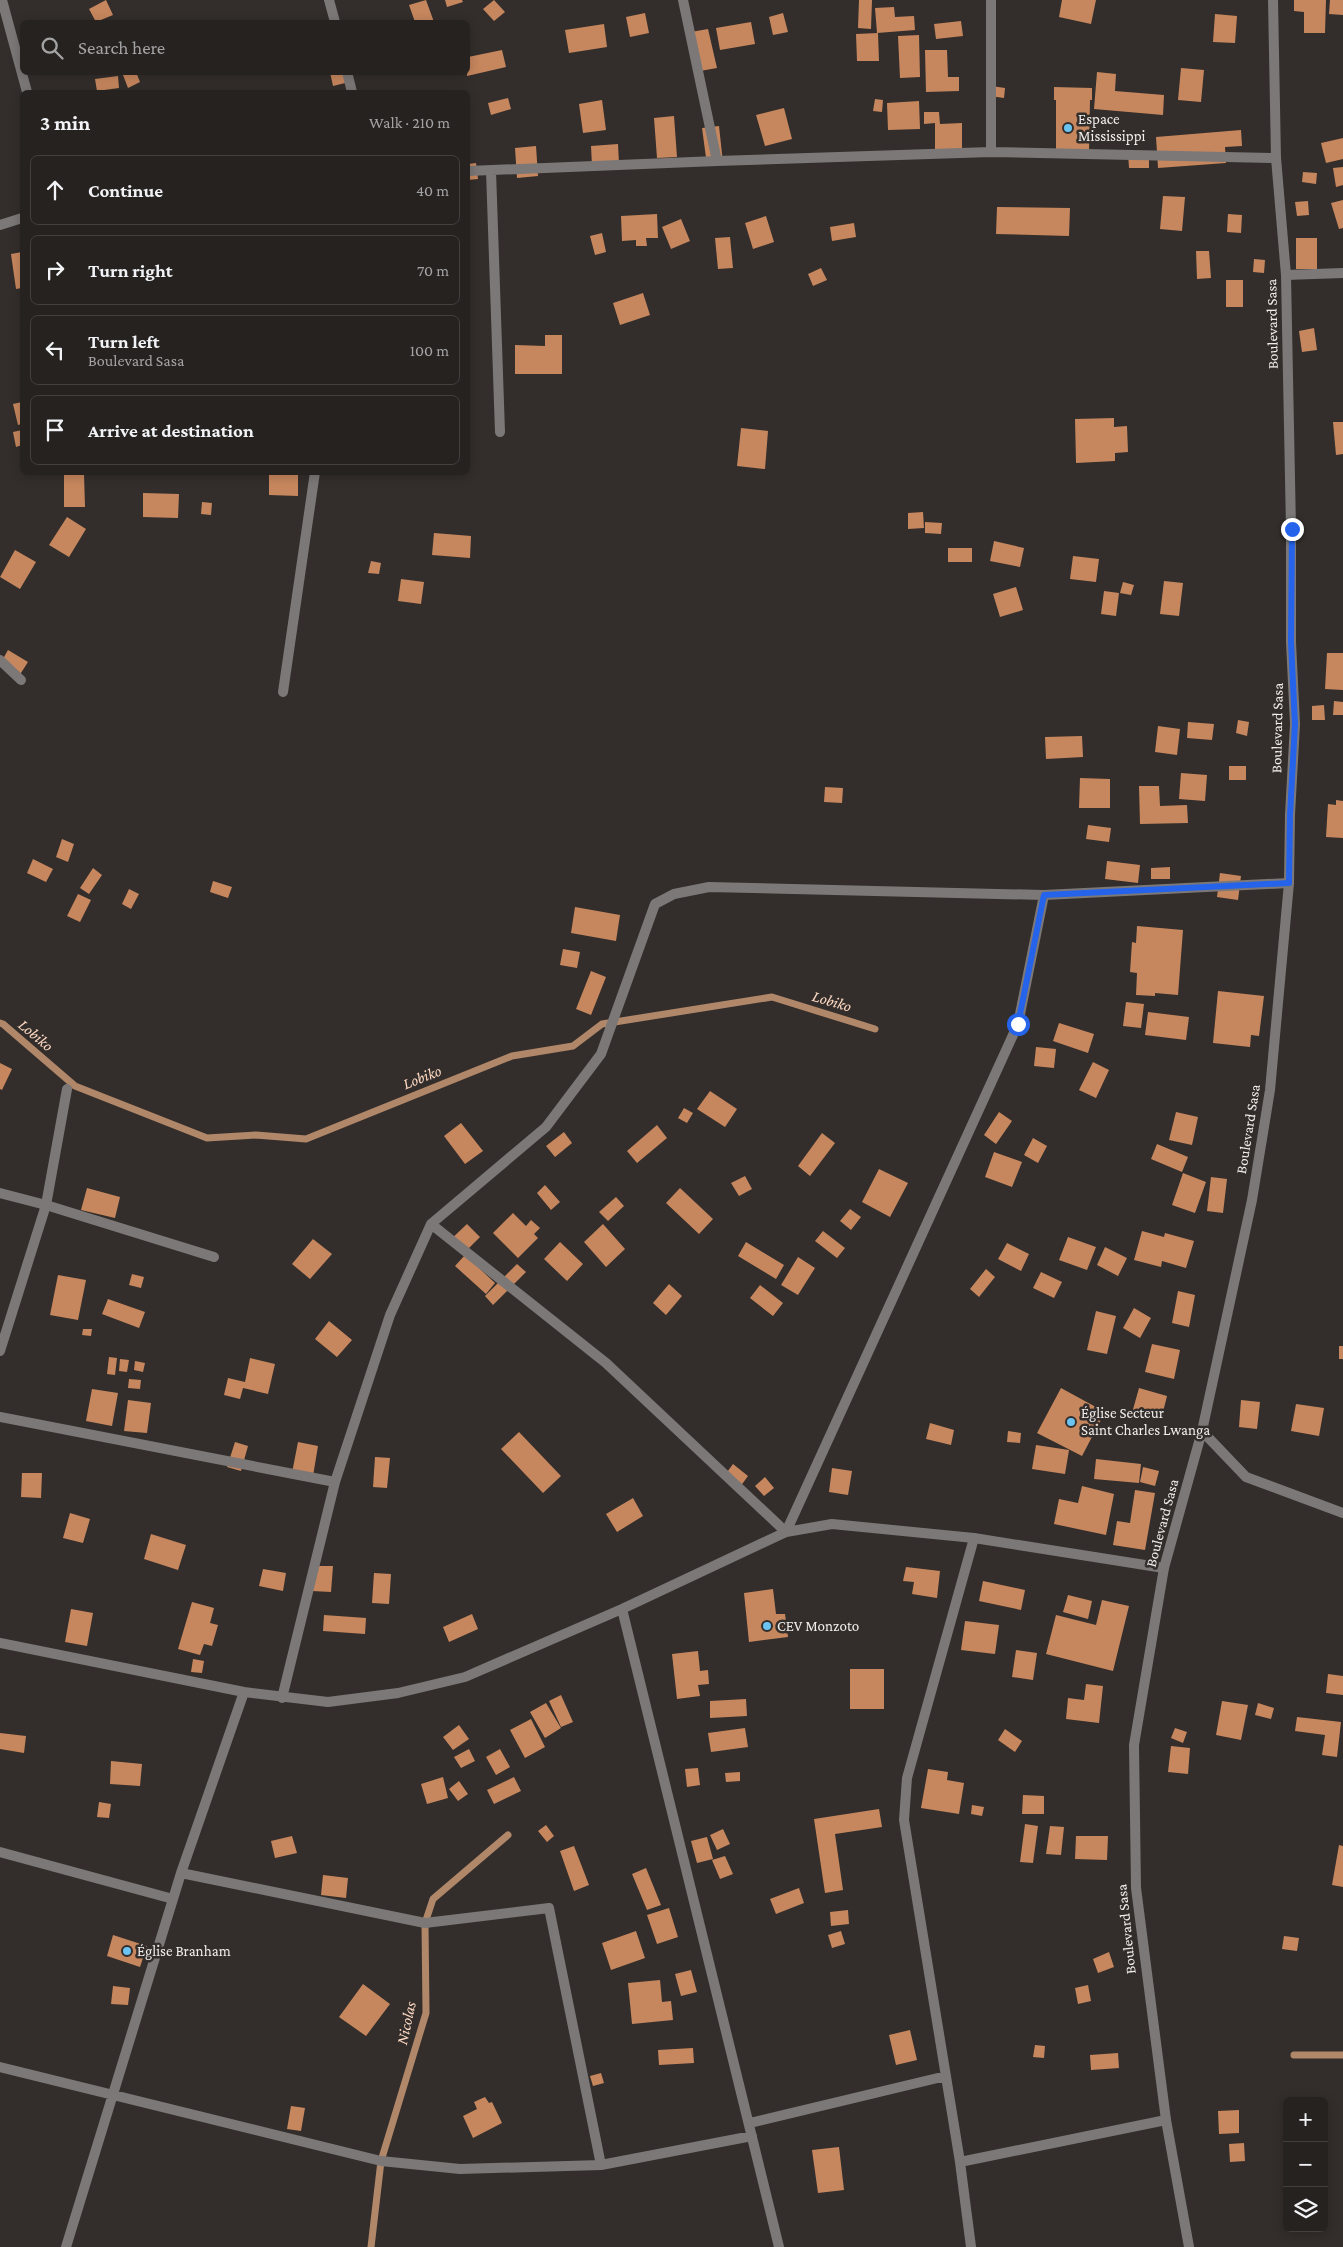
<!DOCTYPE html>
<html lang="en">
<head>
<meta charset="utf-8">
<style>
  body { margin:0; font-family:"Crimson Pro",serif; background:#322f2d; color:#f1f3f6 }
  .controls { position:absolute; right:15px; bottom:15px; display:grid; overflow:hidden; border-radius:8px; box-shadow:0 2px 12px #0003 }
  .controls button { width:45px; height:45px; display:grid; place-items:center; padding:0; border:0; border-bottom:1px solid #423f3e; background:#262220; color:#f1f3f6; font:25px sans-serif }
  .stop { position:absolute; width:15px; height:15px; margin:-11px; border:4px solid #2563eb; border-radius:50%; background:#fff }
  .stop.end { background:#2563eb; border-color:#fff; box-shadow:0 1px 5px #0008 }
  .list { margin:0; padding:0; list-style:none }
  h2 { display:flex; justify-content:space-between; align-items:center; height:65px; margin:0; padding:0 20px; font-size:21px }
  h2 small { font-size:16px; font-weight:400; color:#a4a4a5 }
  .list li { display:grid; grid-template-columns:32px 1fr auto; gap:15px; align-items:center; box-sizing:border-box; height:70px; margin:0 10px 10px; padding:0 10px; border:1px solid #423f3e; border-radius:8px }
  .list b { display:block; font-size:19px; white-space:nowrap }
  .list p { margin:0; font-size:16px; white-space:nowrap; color:#a4a4a5 }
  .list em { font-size:16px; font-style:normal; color:#a4a4a5 }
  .icon { flex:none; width:28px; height:28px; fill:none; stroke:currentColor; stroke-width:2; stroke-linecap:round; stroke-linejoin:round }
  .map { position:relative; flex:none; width:1343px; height:2247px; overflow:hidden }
  .search { position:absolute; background:#262220; box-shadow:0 2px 12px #0003; left:20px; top:20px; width:450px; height:55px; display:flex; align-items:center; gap:12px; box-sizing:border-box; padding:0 18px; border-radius:8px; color:#a4a4a5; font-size:19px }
  .panel { position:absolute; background:#262220; box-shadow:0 2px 12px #0003; left:20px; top:90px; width:450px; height:385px; border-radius:8px }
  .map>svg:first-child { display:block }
</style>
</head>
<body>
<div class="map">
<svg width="1343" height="2247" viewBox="0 0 1343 2247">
  <rect width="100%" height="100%" fill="#332e2b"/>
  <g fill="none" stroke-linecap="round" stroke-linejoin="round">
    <path stroke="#b1876a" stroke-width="7" d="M0,1023L3,1024L75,1086L207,1138L256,1135L306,1139L512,1056L573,1046L602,1024L772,997L875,1029
      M1294,2055H1343
      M371,2247L381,2161L426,2013L425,1923L433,1899L508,1835"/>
  </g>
  <path fill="#c7875e" d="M106,0L113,15L96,22L89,9Z
    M426,0L434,22H415L409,5Z
    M445,0H462L463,2L447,7Z
    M494,0L505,12L494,21L483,9Z
    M859,0H872L871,29L858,28Z
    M1062,0H1096L1091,24L1059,17Z
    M1294,0H1326L1325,33H1304V12L1294,11Z
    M1330,0H1343V15L1329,14Z
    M894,7L895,17L914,16L915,30L877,33L875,8Z
    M645,13L649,33L630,37L626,17Z
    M783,13L788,32L773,35L769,17Z
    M1215,14L1237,16L1235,43L1213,42Z
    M961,21L963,36L936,39L934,24Z
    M751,22L755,44L720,50L716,28Z
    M604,24L607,47L569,53L565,30Z
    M708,29L717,68L700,71L691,32Z
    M878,33L879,61H857L856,34Z
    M919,35L920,77L900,78L898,36Z
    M502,50L506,67L467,76L468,57Z
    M925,50H947L948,77H959V91L926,92Z
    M1181,68L1204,70L1201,102L1178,100Z
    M129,72H136L140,82L128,88L123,75Z
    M330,72H346L349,82L333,86Z
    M1097,72L1116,74L1115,91L1164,95L1163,115L1094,109Z
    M118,76L119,88L97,91L95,79Z
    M991,86L1005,88L1004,98L990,96Z
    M1054,87L1092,88V100H1090L1089,151H1056V100H1054Z
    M508,98L511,109L491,115L488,103Z
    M875,99L883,100L882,112L873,111Z
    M602,100L606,130L583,133L579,104Z
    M919,101L920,129L888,130L887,103Z
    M784,108L792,139L765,146L756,115Z
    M924,112H939L940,124L962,123V152H935V123L924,124Z
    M674,116L677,157L657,158L654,118Z
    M719,126L723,163L707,165L702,128Z
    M1241,130L1242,146L1225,147L1226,163L1158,168L1156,137Z
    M1343,138V159L1326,163L1321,143Z
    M618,144L619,164L592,166L591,146Z
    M536,146L538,176L517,178L515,148Z
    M1149,152V168H1129L1128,153Z
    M476,163L478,179L468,180V164Z
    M1343,167V185L1336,187L1333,168Z
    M1303,172L1317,173L1316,184L1302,182Z
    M1163,196L1185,197L1182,231L1160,229Z
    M1343,200V228L1339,229L1331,203Z
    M1308,201L1309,215L1297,216L1295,202Z
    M997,207L1070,208L1069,236L996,234Z
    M657,214L658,238H646L647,246H636V240L622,241L621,216Z
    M1228,214L1242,215L1241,233L1227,232Z
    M766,216L774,242L753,249L745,223Z
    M681,219L690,241L671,249L662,227Z
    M854,223L856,237L832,241L830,227Z
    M602,233L606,252L595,255L590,236Z
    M730,237L733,268L718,269L715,238Z
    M1296,238H1317V269H1296Z
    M1196,251H1209L1211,278L1197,279Z
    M22,252V288L16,289L11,254Z
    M1254,259L1265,260L1264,273L1253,272Z
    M821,268L827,280L813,286L808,274Z
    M1226,280H1243V307H1226Z
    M643,293L650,315L620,325L613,303Z
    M1314,328L1317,350L1302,352L1299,331Z
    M545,335H562V374H515V345L545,346Z
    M22,402V424L18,425L13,404Z
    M1114,418V427L1127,426L1128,452L1115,453V461L1076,463L1075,419Z
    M1333,422H1343V454L1336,455Z
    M741,428L768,431L765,469L737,466Z
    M22,430V445L16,447L13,432Z
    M269,472H298V496L269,495Z
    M64,474H84L85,507H64Z
    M143,493L179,494L178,518L143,517Z
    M202,502L212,503L211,515L201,514Z
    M923,512L924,528L908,529V513Z
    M67,517L86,529L69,557L49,545Z
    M925,522L942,523L941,534L925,533Z
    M434,533L471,536L470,558L432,555Z
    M994,541L1024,548L1020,567L990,561Z
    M948,548H972V562H948Z
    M15,550L36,562L20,589L0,577Z
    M1073,556L1099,559L1096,582L1070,579Z
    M371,561L381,563L379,574L368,573Z
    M401,579L424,582L421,604L398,601Z
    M1164,581L1183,583L1179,616L1160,614Z
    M1123,582L1134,585L1131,595L1120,593Z
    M1016,587L1023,610L1000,617L993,594Z
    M1104,591L1119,593L1116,616L1101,614Z
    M8,650L28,662L19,676L0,664Z
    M1327,653H1343V690L1325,689Z
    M1334,701L1343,702V715H1333Z
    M1324,705L1325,720H1312V706Z
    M1238,720L1249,722L1247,736L1236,733Z
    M1188,722L1214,724L1212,740L1187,738Z
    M1158,726L1180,729L1177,755L1155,752Z
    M1082,736L1083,757L1046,759L1045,737Z
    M1229,766H1246V780H1229Z
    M1181,773L1207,775L1205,801L1179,799Z
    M1080,778L1110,779V808H1079Z
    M1139,786H1159L1160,806L1187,805L1188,823L1140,824Z
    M825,787L843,788L842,803L824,802Z
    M1336,800L1343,801V838L1326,837L1328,804L1336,805Z
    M1088,825L1111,828L1109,842L1086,839Z
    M62,839L74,844L68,862L56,857Z
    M33,859L53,869L46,882L27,873Z
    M1107,861L1140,865L1138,883L1105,879Z
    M1170,867V879H1151V868Z
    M93,868L102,875L89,894L80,888Z
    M1220,873L1241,876L1238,900L1217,897Z
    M213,881L232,887L228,898L210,892Z
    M129,889L139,894L131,909L122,904Z
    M78,894L91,900L80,922L67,916Z
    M575,907L620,915L616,941L571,933Z
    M1137,926L1183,930L1178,995L1155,993V996L1136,995L1137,973L1130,972L1132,942L1136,943Z
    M563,949L580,952L577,968L560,965Z
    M591,971L606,977L591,1015L576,1009Z
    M1218,991L1264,996L1259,1036L1251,1035L1250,1047L1213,1043Z
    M1126,1002L1144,1004L1141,1028L1123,1026Z
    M1148,1012L1189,1017L1186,1040L1145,1035Z
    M1059,1023L1094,1034L1088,1053L1053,1041Z
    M1036,1047L1056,1049L1054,1068L1034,1066Z
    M1093,1062L1109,1070L1096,1098L1079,1090Z
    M0,1063L12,1069L2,1090L0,1089Z
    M710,1091L737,1109L725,1127L697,1109Z
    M684,1108L693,1113L687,1123L678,1118Z
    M999,1112L1012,1121L996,1144L984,1135Z
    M1176,1112L1198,1117L1192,1145L1169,1140Z
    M461,1123L483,1151L465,1164L444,1136Z
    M657,1125L667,1138L637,1163L627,1151Z
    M564,1132L572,1143L555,1157L546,1146Z
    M822,1133L835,1143L810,1176L798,1166Z
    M1033,1138L1047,1146L1038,1163L1024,1155Z
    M1157,1144L1188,1157L1182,1172L1151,1159Z
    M994,1152L1022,1162L1012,1187L985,1177Z
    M879,1169L908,1183L890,1217L862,1202Z
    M1183,1173L1206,1182L1195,1213L1172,1205Z
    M745,1176L752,1189L739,1196L731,1183Z
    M1211,1177L1227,1179L1223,1213L1207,1211Z
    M545,1185L560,1202L551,1210L537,1193Z
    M87,1188L120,1197L115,1218L81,1210Z
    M680,1188L713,1219L699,1234L666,1203Z
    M616,1197L624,1206L608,1221L599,1212Z
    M850,1209L861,1217L851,1230L840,1221Z
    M513,1213L526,1226L531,1220L540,1228L534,1234L538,1238L518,1258L493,1233Z
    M467,1224L480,1237L463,1254L449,1241Z
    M603,1224L625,1249L606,1267L584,1242Z
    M823,1231L845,1248L837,1258L815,1241Z
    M1142,1231L1164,1237L1165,1233L1194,1241L1186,1268L1162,1261L1161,1267L1134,1260Z
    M1068,1237L1096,1247L1087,1270L1059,1260Z
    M313,1239L332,1254L310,1279L292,1264Z
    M560,1242L583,1264L567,1281L544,1259Z
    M746,1242L784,1265L776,1279L738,1256Z
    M1007,1243L1029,1254L1021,1271L998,1259Z
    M1105,1247L1127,1258L1118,1276L1097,1265Z
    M465,1255L495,1283L486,1294L455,1266Z
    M798,1257L815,1268L798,1295L781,1285Z
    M517,1264L526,1272L493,1305L485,1296Z
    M986,1269L995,1277L979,1297L970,1289Z
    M1041,1272L1062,1282L1054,1298L1033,1288Z
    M132,1274L144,1277L141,1288L129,1285Z
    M58,1275L86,1280L78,1320L50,1315Z
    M669,1284L682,1296L666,1315L653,1303Z
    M760,1285L783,1303L773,1316L750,1298Z
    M1178,1291L1195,1295L1189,1327L1172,1323Z
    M108,1299L145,1312L139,1328L102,1314Z
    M1134,1308L1151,1318L1140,1338L1123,1328Z
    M1096,1311L1116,1316L1107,1354L1087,1350Z
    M329,1321L352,1340L337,1357L315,1339Z
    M83,1329H92L91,1336L82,1335Z
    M1152,1344L1180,1350L1174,1379L1145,1372Z
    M1339,1346H1343V1359H1339Z
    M109,1357L117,1358L115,1375L107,1374Z
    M250,1358L275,1364L268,1394L243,1388L240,1399L224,1395L228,1378L245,1382Z
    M120,1359L129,1360L127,1372L119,1371Z
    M135,1361L145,1363L143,1372L134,1370Z
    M129,1379L141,1380L140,1389L128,1388Z
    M1061,1388L1105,1412L1082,1456L1037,1433Z
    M1139,1388L1167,1396L1161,1420L1132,1413Z
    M92,1389L118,1393L112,1426L86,1421Z
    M128,1400L151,1403L147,1433L124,1431Z
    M1241,1400L1260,1402L1257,1429L1239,1427Z
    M1296,1404L1324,1408L1319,1436L1291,1431Z
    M930,1423L954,1430L951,1445L926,1439Z
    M1008,1431L1021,1433L1020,1443L1007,1442Z
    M519,1432L561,1476L543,1493L501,1449Z
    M235,1442L248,1446L241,1471L227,1467Z
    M298,1442L318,1446L312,1482L291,1478Z
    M1036,1445L1069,1450L1065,1474L1032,1469Z
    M375,1457L390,1458L387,1488L373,1487Z
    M1096,1459L1141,1464L1139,1483L1094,1479Z
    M733,1464L748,1476L740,1487L725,1475Z
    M1143,1467L1159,1471L1155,1486L1140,1482Z
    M832,1468L852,1471L848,1495L829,1492Z
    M22,1473H42L41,1498L21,1497Z
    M765,1477L774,1488L764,1496L755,1486Z
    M1082,1486L1114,1494L1106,1535L1054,1524L1059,1499L1078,1503Z
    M1135,1490L1155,1493L1145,1550L1113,1545L1117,1521L1130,1523Z
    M633,1498L643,1516L617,1532L606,1514Z
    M70,1513L90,1519L83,1543L63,1538Z
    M151,1534L186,1545L178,1570L144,1559Z
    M313,1566H333L331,1592L312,1591Z
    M906,1567L940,1571L937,1598L912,1594L914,1582L903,1581Z
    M263,1569L286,1573L283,1591L259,1586Z
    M374,1573L391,1574L389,1604L372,1603Z
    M983,1581L1025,1590L1021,1610L979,1601Z
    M773,1589L776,1614H785L788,1637L749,1642L744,1593Z
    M1068,1595L1092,1601L1088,1619L1063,1612Z
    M1102,1600L1129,1606L1113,1671L1046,1654L1056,1615L1096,1625Z
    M192,1602L214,1608L210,1623L218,1625L212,1646L204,1644L200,1655L178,1649Z
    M71,1609L93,1613L87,1646L65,1642Z
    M472,1614L478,1629L449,1642L443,1627Z
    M324,1615L366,1618L365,1634L323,1631Z
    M965,1621L999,1625L995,1654L961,1650Z
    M1016,1650L1037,1653L1033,1680L1012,1677Z
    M698,1651L700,1671L708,1670L709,1684L698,1685L700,1696L677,1699L672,1654Z
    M193,1659L204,1661L202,1673L191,1672Z
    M850,1669H884V1709H850Z
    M1328,1674L1343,1676V1695L1326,1693Z
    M1086,1684L1103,1686L1099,1723L1066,1719L1068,1698L1084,1700Z
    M561,1695L573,1722L561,1727L549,1701Z
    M746,1699L747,1716L710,1718V1701Z
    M1222,1701L1248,1705L1241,1740L1216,1735Z
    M546,1703L561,1728L545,1738L530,1712Z
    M1258,1703L1274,1708L1271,1719L1255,1715Z
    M1297,1717L1341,1722L1337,1757L1322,1755L1325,1735L1295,1731Z
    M531,1719L545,1747L525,1758L510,1730Z
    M459,1725L469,1739L453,1750L443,1737Z
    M745,1728L748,1747L711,1752L708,1733Z
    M1175,1728L1187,1732L1183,1743L1171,1738Z
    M1005,1729L1022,1741L1015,1752L998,1740Z
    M0,1733L26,1736L24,1753L0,1749Z
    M1171,1746L1190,1748L1188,1774L1168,1772Z
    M469,1749L475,1761L461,1768L454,1757Z
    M500,1749L510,1767L496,1775L486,1757Z
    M111,1761L142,1764L140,1786L110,1784Z
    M698,1768L700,1785L687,1787L685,1769Z
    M928,1769L948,1772L947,1780L964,1783L959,1814L921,1808Z
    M740,1772V1781L726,1782L725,1773Z
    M443,1777L448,1798L427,1804L421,1784Z
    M514,1777L521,1791L494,1804L487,1790Z
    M459,1781L468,1794L458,1801L449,1789Z
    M1023,1795L1044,1796V1814H1022Z
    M99,1802L111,1804L109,1818L97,1817Z
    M972,1805L984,1807L982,1816L971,1814Z
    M879,1809L882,1827L835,1834L843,1890L825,1893L814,1819Z
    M1025,1824L1038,1826L1033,1863L1020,1862Z
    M546,1825L554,1836L547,1842L538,1831Z
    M1050,1826L1064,1827L1061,1855L1046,1854Z
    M723,1829L730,1844L717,1850L710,1835Z
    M292,1836L297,1853L275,1858L271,1841Z
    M1076,1836H1108L1107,1860L1075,1859Z
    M707,1837L713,1859L697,1863L691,1841Z
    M1339,1845L1343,1846V1887L1332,1885Z
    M574,1846L589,1885L574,1891L560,1851Z
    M725,1856L733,1874L720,1879L712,1860Z
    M646,1868L661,1905L647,1910L632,1874Z
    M323,1875L348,1878L346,1898L321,1895Z
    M799,1888L804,1903L776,1914L770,1899Z
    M669,1908L678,1937L657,1944L647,1915Z
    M848,1910L849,1924L831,1926L830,1912Z
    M636,1931L645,1958L611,1970L602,1943Z
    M841,1931L845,1944L832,1948L828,1935Z
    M113,1935L147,1946L140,1967L107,1956Z
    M1284,1936L1299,1938L1297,1951L1282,1949Z
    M1109,1952L1114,1967L1098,1973L1093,1959Z
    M691,1970L697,1992L681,1996L675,1974Z
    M660,1980L662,2002L671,2001L673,2020L632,2024L628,1983Z
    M363,1984L390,2004L366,2036L339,2017Z
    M1088,1985L1091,2001L1078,2004L1075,1988Z
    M113,1986L130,1988L128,2005L111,2004Z
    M910,2030L917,2060L896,2065L889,2035Z
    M1035,2045L1045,2046L1044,2058L1033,2057Z
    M693,2048L694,2063L659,2065L658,2050Z
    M1118,2053L1119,2068L1091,2070L1090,2055Z
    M601,2073L604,2083L593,2086L590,2076Z
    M485,2097L489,2103L492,2102L502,2123L473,2138L463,2116L477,2109L474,2102Z
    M291,2106L305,2108L301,2131L287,2129Z
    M1239,2110V2133L1219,2134L1218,2111Z
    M1244,2143L1245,2161L1230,2162L1229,2144Z
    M839,2147L844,2190L818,2193L812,2150Z"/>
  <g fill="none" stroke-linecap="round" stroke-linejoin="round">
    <path stroke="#7b7877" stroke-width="10" d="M2,0L27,92
      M329,0L335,22
      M683,0L717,161
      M347,72L352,92
      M991,152V0
      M468,171L717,161L991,152L1276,158
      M491,171L500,432
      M0,225L22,218
      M1286,275L1343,273
      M0,660L21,680
      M283,692L315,472
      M0,1193L46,1205L214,1257
      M431,1224L606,1363L786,1532L1018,1024L1044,895
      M0,1351L46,1205L67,1089
      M0,1417L335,1482
      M622,1609L779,2247
      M0,1643L244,1692L328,1702L398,1693L465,1677L622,1609L786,1532L832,1524L974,1538L1164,1568
      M282,1698L335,1482L390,1315L431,1224L546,1127L601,1054L655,904L674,894L709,887L1044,895L1289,883
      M0,1852L173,1899
      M181,1873L425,1923L549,1908L601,2165
      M0,2067L381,2161L460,2169L601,2165L752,2136
      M750,2123L946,2076
      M960,2162L1166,2120
      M66,2247L181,1873L244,1692
      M971,2247L960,2162L904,1820L907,1778L974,1538"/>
    <path stroke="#7b7877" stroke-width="10" d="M1202,1431L1246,1477L1343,1513
      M1189,2247L1166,2120L1136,1888L1134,1745L1164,1568L1202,1431L1252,1200L1270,1090L1289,883L1290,815L1295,724L1291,642V529L1286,275L1276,158L1273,0"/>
  </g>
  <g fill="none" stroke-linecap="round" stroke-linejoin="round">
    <path stroke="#2563eb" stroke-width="6" d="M1018,1024L1044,895L1289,883L1290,815L1295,724L1291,642L1292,529"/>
  </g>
  <g fill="#6bc3f2" stroke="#332e2b" stroke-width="2">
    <circle cx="1068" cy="128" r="5"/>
    <circle cx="1071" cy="1422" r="5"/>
    <circle cx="767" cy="1626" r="5"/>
    <circle cx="127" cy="1951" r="5"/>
  </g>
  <g text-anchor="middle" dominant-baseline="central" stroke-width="5" stroke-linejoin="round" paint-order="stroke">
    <g font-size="15" fill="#f0edeb" stroke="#332e2b" text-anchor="start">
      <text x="1078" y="119">Espace<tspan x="1078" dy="17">Mississippi</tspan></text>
      <text x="1081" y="1413">Église Secteur<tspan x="1081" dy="17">Saint Charles Lwanga</tspan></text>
      <text x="777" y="1626">CEV Monzoto</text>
      <text x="137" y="1951">Église Branham</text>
    </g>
    <g font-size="15" fill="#f0edeb" stroke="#332e2b">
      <text transform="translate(1272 324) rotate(-91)">Boulevard Sasa</text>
      <text transform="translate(1277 728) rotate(-89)">Boulevard Sasa</text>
      <text transform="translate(1248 1129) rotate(-81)">Boulevard Sasa</text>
      <text transform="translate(1162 1523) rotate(-75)">Boulevard Sasa</text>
      <text transform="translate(1126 1929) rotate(-96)">Boulevard Sasa</text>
    </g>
    <g font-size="16" font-style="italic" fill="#ffdac4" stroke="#332e2b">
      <text transform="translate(832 1001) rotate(17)">Lobiko</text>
      <text transform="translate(36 1035) rotate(40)">Lobiko</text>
      <text transform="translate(422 1077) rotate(-22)">Lobiko</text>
      <text transform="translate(406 2023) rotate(-78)">Nicolas</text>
    </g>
  </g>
</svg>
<div class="controls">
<button>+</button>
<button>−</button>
<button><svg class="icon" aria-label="layers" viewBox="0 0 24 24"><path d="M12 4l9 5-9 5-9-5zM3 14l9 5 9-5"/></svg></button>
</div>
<div class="stop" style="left:1018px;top:1024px"></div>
<div class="stop end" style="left:1292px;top:529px"></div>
<div class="search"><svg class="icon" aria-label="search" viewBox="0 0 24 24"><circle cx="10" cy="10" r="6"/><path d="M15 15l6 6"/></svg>Search here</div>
<section class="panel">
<h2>3 min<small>Walk · 210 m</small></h2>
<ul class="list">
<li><svg class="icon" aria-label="ahead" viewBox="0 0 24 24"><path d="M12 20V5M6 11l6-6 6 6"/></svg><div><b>Continue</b></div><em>40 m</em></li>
<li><svg class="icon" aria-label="right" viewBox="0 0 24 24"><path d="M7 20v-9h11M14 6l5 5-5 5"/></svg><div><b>Turn right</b></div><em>70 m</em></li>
<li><svg class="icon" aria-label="left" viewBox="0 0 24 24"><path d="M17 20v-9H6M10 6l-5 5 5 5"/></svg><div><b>Turn left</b><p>Boulevard Sasa</p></div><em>100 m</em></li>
<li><svg class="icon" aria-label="arrive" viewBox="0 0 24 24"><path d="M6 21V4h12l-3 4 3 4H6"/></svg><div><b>Arrive at destination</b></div></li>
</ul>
</section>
</div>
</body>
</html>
